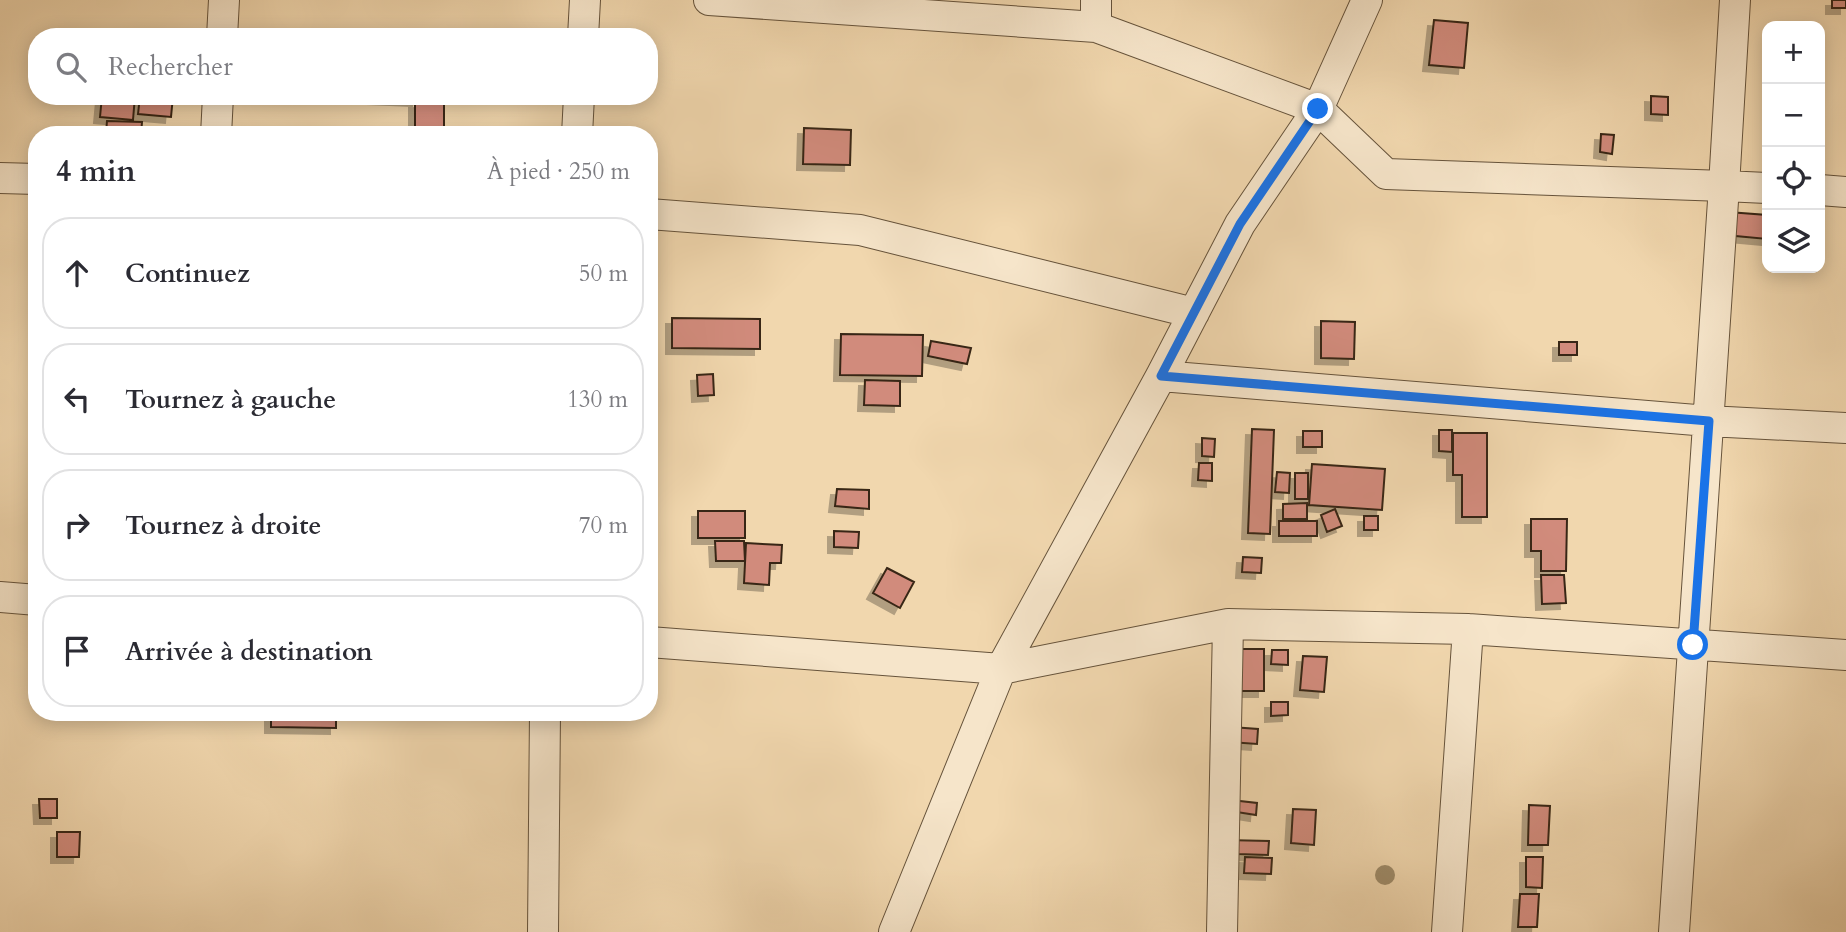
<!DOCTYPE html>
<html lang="fr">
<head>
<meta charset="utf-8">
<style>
  body { margin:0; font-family:Cardo,serif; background:#f7f7f7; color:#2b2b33 }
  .controls { position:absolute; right:21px; top:21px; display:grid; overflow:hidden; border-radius:14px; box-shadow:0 4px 18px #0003 }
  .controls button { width:63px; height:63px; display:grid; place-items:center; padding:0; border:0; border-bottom:2px solid #e1e1e2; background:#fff; color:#2b2b33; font:35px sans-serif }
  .stop { position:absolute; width:21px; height:21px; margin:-16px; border:5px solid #1a73e8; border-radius:50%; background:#fff }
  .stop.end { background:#1a73e8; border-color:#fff; box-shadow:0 2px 7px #0008 }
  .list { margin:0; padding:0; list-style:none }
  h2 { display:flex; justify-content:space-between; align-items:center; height:91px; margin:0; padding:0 28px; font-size:30px }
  h2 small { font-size:23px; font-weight:400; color:#7c7c81 }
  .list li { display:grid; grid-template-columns:46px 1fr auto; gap:21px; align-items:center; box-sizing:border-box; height:112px; margin:0 14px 14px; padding:0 14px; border:2px solid #e1e1e2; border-radius:28px }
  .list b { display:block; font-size:26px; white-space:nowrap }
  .list em { font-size:23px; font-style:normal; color:#7c7c81 }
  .icon { flex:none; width:38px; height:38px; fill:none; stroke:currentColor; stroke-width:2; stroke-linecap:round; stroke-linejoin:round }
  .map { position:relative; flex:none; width:1846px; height:932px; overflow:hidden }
  .search { position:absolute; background:#fff; box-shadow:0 4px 18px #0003; left:28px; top:28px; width:630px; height:77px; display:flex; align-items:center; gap:18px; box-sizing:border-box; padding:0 24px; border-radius:28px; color:#7c7c81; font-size:26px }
  .panel { position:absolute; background:#fff; box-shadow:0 4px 18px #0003; left:28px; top:126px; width:630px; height:595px; border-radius:28px }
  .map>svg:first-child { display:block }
</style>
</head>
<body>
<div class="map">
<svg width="1846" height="932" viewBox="0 0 1846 932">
  <defs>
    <filter id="shadow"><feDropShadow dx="-6" dy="6" stdDeviation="0" flood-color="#0004"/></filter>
  </defs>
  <rect width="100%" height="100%" fill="#f1d7ae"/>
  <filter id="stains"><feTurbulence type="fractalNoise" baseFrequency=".00286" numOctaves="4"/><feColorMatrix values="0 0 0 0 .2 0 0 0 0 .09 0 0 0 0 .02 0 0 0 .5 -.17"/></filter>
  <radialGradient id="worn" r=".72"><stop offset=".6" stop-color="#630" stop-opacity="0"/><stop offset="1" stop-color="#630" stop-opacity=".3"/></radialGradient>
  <path fill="#d18b7c" stroke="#382715" stroke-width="2" filter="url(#shadow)" d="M1832,0H1846V8H1832Z
    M1434,20L1468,23L1464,68L1429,65Z
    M102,96H135L133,120L100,117Z
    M140,96H173L171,117L138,114Z
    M373,96H419L418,100L373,98Z
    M1651,96L1668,97V115L1651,114Z
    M415,102L444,103V132H415Z
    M107,121L142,122L141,135L106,133Z
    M804,128L851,130L850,165L803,164Z
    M1601,134L1614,135L1612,154L1600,152Z
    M1728,212L1767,215V239L1725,235Z
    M672,318L760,319V349L672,348Z
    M1321,321L1355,322L1354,359L1321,358Z
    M841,334L923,335L922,376L840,375Z
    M931,341L971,348L967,364L928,356Z
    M1559,342H1577V355H1559Z
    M713,374L714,395L698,396L697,375Z
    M865,380L900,381V406L864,405Z
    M1252,429L1274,430L1270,534L1248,533Z
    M1439,430H1452V452L1439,451Z
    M1303,431H1322V447H1303Z
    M1453,433H1487V517H1462V475H1453Z
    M1202,438L1215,439L1214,457L1202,456Z
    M1199,463H1212V481L1198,480Z
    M1312,464L1385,469L1382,510L1309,505Z
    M1277,472L1290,473L1289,493L1275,492Z
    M1295,473H1308V499H1295Z
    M837,489L869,490V509L835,506Z
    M1307,503V519H1283V504Z
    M1335,509L1342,526L1327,532L1321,515Z
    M698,511H745V538H698Z
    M1364,516H1378V530H1364Z
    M1531,519H1567L1566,571H1541V551H1531Z
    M1279,521H1317V536H1279Z
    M834,531L859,532L858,548L834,547Z
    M715,541H744L745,561H716Z
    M746,543L782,545L781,563H770L769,585L744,583Z
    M1243,557L1262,558L1261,573L1242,572Z
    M887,568L914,582L900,608L873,593Z
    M1541,575H1564L1566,603L1542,604Z
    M1237,649H1264V691H1237Z
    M1272,650H1288V665L1271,664Z
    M1303,656L1327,657L1324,692L1300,690Z
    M1271,702H1288V715L1271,716Z
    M271,712H336V728L271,727Z
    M1231,727L1258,729L1257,744L1230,742Z
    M39,799H57V818H40Z
    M1231,800L1257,803L1256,815L1230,811Z
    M1529,805L1550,806L1548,845H1528Z
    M1293,809L1316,810L1314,845L1291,843Z
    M57,832H80L79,857H57Z
    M1225,840L1269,841L1268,855L1237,854Z
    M1245,857L1272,858L1271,874L1244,873Z
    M1526,857H1543L1542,888L1526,887Z
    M1520,894H1539L1537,927H1518Z"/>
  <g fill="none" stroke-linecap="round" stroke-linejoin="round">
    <g stroke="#66533b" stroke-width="32">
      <path id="minor" d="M709,0L1096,27L1318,109L1386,174L1724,186L1735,0
        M1096,27V0
        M222,37L224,0
        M583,37L585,0
        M216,135L218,96
        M577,135L579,96
        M0,178L37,179
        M1820,190L1846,192
        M649,214L860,230L1194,313
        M1161,376L1708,421L1846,428
        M0,597L37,600
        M649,642L1001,669L1228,624L1468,629L1846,655
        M543,932L545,712
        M894,932L1001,669L1161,376L1240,224L1318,109L1367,0
        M1222,932L1228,624
        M1447,932L1468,629
        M1674,932L1724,186L1767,188"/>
    </g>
    <use href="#minor" stroke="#f6e5ca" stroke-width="30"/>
  </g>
  <circle fill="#9e8b69" cx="1385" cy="875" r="10"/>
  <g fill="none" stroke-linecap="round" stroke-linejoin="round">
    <path stroke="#1a73e8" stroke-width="9" d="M1318,109L1240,224L1161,376L1709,421L1693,645"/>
  </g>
  <rect width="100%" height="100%" filter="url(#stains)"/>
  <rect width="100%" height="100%" fill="url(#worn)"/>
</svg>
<div class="controls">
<button>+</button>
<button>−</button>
<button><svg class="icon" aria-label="locate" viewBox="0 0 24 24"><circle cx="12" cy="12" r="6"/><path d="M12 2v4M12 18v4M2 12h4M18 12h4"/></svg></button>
<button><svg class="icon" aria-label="layers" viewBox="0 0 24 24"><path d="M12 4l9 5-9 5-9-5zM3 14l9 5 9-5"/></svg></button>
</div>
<div class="stop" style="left:1693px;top:645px"></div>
<div class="stop end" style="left:1318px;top:109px"></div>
<div class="search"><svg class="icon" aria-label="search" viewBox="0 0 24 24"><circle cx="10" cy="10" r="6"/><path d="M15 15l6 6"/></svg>Rechercher</div>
<section class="panel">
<h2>4 min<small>À pied · 250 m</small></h2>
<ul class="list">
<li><svg class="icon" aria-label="ahead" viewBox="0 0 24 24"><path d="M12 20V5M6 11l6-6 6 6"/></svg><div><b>Continuez</b></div><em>50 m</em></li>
<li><svg class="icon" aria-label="left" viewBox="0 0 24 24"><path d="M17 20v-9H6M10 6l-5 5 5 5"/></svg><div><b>Tournez à gauche</b></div><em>130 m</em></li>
<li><svg class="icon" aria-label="right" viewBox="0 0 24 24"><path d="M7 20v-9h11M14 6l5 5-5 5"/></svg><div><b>Tournez à droite</b></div><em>70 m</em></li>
<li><svg class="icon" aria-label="arrive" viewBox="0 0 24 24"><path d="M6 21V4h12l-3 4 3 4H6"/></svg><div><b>Arrivée à destination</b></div></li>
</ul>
</section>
</div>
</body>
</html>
